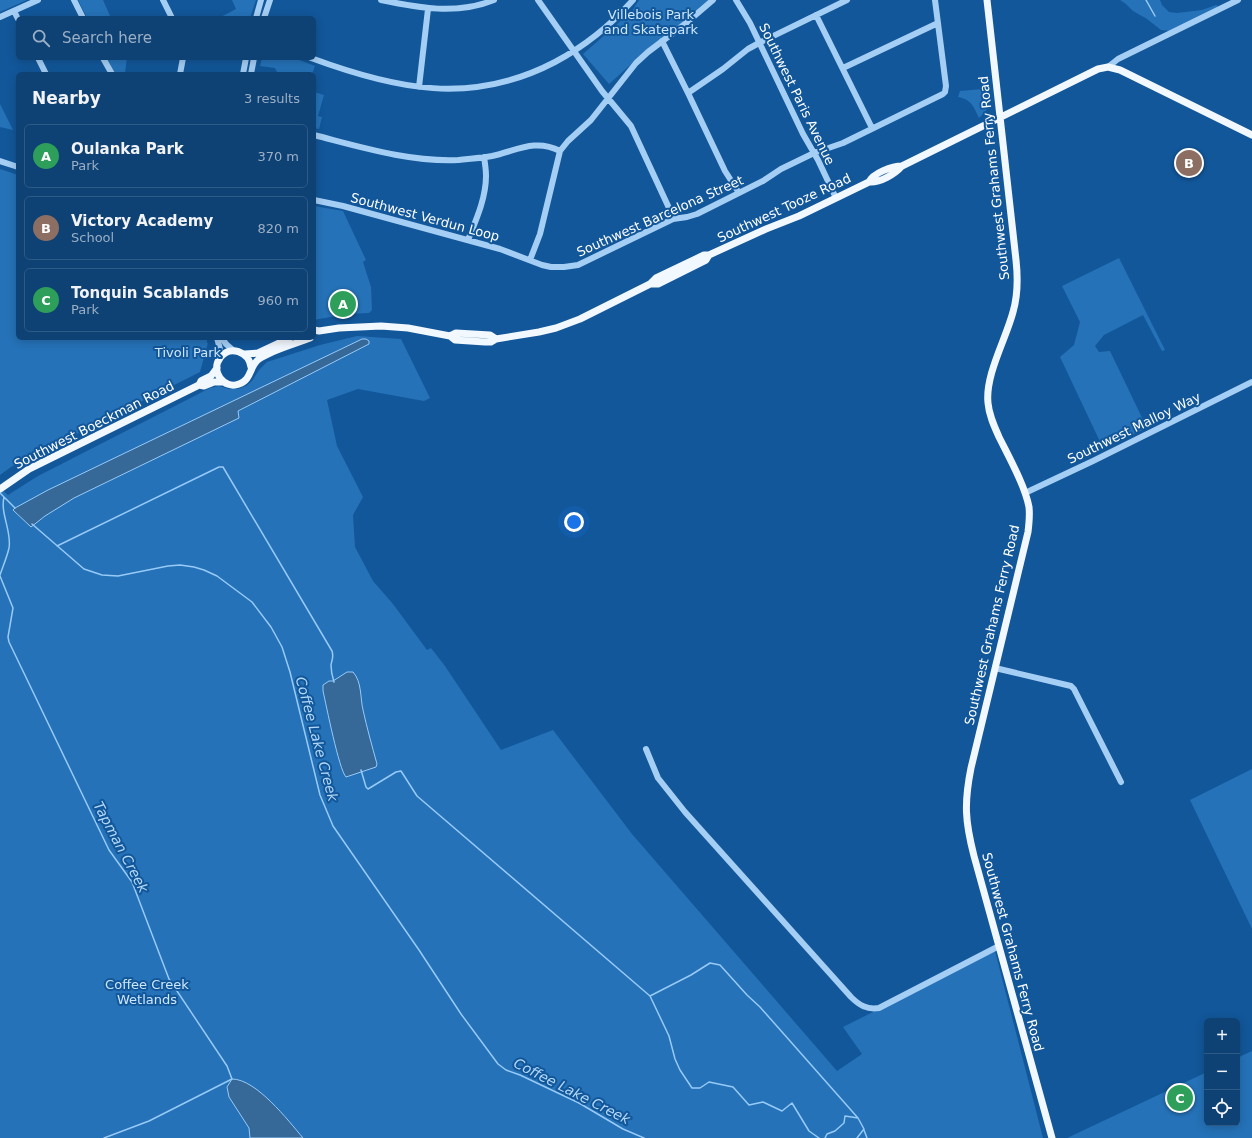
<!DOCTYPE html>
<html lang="en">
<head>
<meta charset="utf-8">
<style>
  body { margin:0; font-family:"DejaVu Sans",sans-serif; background:#1c4c7c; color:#f1f3f6 }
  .controls { position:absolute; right:12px; bottom:12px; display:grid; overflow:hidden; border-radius:6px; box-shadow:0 2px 10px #0003 }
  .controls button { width:36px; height:36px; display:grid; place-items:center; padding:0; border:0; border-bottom:1px solid #2e5a86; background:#0e4174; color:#f1f3f6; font:20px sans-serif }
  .you { position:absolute; left:574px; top:522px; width:14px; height:14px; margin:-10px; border:3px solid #fff; border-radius:50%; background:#1a73e8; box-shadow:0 0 0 6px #1a73e833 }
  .badge { display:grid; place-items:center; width:26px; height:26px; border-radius:50%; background:#ffc968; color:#fff; font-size:13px; font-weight:700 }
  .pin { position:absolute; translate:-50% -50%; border:2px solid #fff; box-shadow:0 1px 4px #0006 }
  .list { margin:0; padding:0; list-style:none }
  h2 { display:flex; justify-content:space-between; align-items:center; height:52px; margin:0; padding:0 16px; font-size:17px }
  h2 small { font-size:13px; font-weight:400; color:#9bafc5 }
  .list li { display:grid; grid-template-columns:26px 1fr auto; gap:12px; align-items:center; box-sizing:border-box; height:64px; margin:0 8px 8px; padding:0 8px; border:1px solid #2e5a86; border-radius:6px }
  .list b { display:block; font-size:15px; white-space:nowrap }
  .list p { margin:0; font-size:13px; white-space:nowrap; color:#9bafc5 }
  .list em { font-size:13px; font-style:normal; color:#9bafc5 }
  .icon { flex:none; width:22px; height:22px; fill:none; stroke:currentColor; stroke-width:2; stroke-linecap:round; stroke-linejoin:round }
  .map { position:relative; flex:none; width:1252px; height:1138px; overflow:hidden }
  .search { position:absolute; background:#0e4174; box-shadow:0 2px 10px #0003; left:16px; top:16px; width:300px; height:44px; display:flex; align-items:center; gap:10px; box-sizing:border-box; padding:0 14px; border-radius:6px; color:#9bafc5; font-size:15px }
  .panel { position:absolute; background:#0e4174; box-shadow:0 2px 10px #0003; left:16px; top:72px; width:300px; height:268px; border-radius:6px }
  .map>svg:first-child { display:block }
</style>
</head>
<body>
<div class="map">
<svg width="1252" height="1138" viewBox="0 0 1252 1138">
  <rect width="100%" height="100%" fill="#12579a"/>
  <path fill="#2572b8" d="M0,0H27L0,12Z
    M78,0H103L111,18H87Z
    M232,0H256L250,18H219L236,9Z
    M639,0H712L647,50L609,84L583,54L632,11Z
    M1120,0H1160L1162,5L1169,12L1177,13L1202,10L1216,5L1218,6L1217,8L1170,31L1161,30L1147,19L1133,11L1126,4Z
    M106,58H127L125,73L129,74H115Z
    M262,58H294L315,66L312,74H278L275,68L260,66Z
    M983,89L987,109L984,113L979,118C973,106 972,100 958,97L960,91Z
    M314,92L324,95L318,116L322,117L319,129L314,128Z
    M0,104L13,130L0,127Z
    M0,169L18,175V338H207V343H208L200,372L11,467L0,475Z
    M314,206L343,211L366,260L363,262L371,287L372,310L369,313L347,314L314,320Z
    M1119,258L1165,350L1162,351L1143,315L1104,335L1095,346L1099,352L1110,351L1147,428L1103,448L1060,357L1074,345L1080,322L1062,286Z
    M357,336L401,339L430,398L424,401L358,389L327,400L337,446L363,497L353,515L355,547L373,581L393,604L427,650L431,648L445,666L501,750L553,730L632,834L837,1071L862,1054L843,1027L995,951L1043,1138H0V488L8,495L38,476L210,388L219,386L229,389H238L246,386L252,381L259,370L267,362L320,345Z
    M1252,769V929L1190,800Z
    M1252,1051V1138H1067L1207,1072V1123H1237V1058Z"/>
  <path fill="#366898" stroke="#97caf7" d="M362,339H366L369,341V344L238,411L239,418L74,498L45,516L31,527L13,510L15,508L48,490Z
    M347,672H353C362,682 360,697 363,710C367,728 372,746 377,764L376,767L346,777C339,770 326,704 323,691V685L329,681H333Z
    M232,1079C256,1079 288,1120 303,1138H250L249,1128L229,1097L227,1087Z"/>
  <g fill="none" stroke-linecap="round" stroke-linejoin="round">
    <path stroke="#97caf7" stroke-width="1.5" d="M1146,0L1155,16
      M0,493L15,508
      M32,524L84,569L102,575L118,576L168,566L180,565L194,567L204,570L217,576L252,602L271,627L282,647L290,672L320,795L333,826L419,950L461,1014L498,1064L506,1070L520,1075L579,1103L623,1129L644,1138
      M57,546L219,467H223L332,651C334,657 332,659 331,665C331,670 332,676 334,682
      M0,575C3,566 7,557 9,548C12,531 0,514 4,497
      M0,576L13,608L8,637L9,642L109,850L132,882L169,979L227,1066L232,1079L149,1121L104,1138
      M361,770L366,787L368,789L396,772L401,771L417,796L650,996L669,1036L675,1059L680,1070L692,1088H700L709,1082L733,1087L749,1105L763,1102L782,1111L792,1103L809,1131L819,1138
      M650,996L691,975L710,963L720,965L747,995L760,1007L858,1118
      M864,1130L867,1138
      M825,1138L827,1134L835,1131L844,1123L845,1116L858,1118L864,1129L857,1138"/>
    <path stroke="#a5cef4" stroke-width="6" d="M74,0L83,18
      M163,0L172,18
      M381,0C419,8 457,15 494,0
      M538,0L602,91L631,126L669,208L673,219
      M736,0L750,23L803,134L818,160L836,198
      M14,11L18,19
      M816,15L872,128
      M0,17L38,0
      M256,18L261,0
      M264,18L270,0
      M662,41L688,93L725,171L739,193
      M38,58L46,74
      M103,58L112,74
      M311,58C395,89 471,106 555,62C585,46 610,26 633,0
      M1108,67L1118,59L1238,0
      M843,68L938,23
      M180,74L183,58
      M243,74L246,58
      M251,74L254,58
      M419,87L428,9
      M688,93L723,69L748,49L759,43L847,0
      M314,135C361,147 409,162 458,160C469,159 481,158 492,156C516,151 535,138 560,151
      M0,161L18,167
      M314,200L343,206L500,249L542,265L551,267H564L578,265L673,219L687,217L697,214L763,181L781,169L814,153L843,143L943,94L945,92L946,86L935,0
      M468,240C476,220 486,198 486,176C486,170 485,163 484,157
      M530,260L540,234L560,151L568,141L591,120L636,63L648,52L685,24L713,0
      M217,338L220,349V358
      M222,338L226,344L234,351
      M1025,493L1093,461L1252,382
      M995,668L1071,686L1074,689L1121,782
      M646,749L658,778L685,812L851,997C859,1005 867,1010 879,1008L999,946"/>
    <path stroke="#f2f8ff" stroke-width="7" d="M987,0L1016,260C1018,278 1018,295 1013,312C1006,339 985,375 988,403C989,415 994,426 999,437C1009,457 1025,486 1029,507C1030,516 1029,524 1028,532L971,768C964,803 965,821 974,856L1052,1138
      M869,182C873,173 892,166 902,166
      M650,284H658L706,260L709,255
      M314,330L319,331L339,328L381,326L408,328L450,336L455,340L485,342H491L496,339L539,332L556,328L580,319L650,284L656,278L704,255H709L766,229L799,216L869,182C880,183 895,174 902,166L1098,69L1108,67L1120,70L1252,135
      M450,336L456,333L490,335L496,339
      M245,354L258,353L290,338
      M251,367C249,352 230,344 220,358C210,371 224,390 239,384C252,380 249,366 259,359C272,350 295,344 310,338
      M199,385L201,381L211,376L217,368
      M0,489L29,469L199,385L204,386L214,382H223"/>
  </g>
  <g text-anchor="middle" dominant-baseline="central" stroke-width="4" stroke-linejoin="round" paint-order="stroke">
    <g font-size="13" fill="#cde7fe" stroke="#12579a">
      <text x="651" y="14">Villebois Park<tspan x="651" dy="15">and Skatepark</tspan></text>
      <text x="188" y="352">Tivoli Park</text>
      <text x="147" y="984">Coffee Creek<tspan x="147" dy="15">Wetlands</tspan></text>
    </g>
    <g font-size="13" fill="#fff" stroke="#12579a">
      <text transform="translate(797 94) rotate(64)">Southwest Paris Avenue</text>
      <text transform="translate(994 178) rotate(-96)">Southwest Grahams Ferry Road</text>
      <text transform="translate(784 208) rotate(-25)">Southwest Tooze Road</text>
      <text transform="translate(660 216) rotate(-24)">Southwest Barcelona Street</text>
      <text transform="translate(425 217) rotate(15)">Southwest Verdun Loop</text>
      <text transform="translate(94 425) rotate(-27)">Southwest Boeckman Road</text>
      <text transform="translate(1134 428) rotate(-26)">Southwest Malloy Way</text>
      <text transform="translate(992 625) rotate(-77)">Southwest Grahams Ferry Road</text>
      <text transform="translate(1013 952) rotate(75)">Southwest Grahams Ferry Road</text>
    </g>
    <g font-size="14" font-style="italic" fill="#b2d8fa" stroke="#12579a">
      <text transform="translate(317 739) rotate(75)">Coffee Lake Creek</text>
      <text transform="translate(121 847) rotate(62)">Tapman Creek</text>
      <text transform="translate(572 1091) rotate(27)">Coffee Lake Creek</text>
    </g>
  </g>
</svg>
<div class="controls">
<button>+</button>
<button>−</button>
<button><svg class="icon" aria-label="locate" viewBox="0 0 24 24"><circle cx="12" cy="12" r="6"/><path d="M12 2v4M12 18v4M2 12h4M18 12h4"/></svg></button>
</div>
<div class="you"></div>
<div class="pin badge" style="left:343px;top:304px;background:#2e9e5b">A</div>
<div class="pin badge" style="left:1189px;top:163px;background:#8d6e63">B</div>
<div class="pin badge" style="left:1180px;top:1098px;background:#2e9e5b">C</div>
<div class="search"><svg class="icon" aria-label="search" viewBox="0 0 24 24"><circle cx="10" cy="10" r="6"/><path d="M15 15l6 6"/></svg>Search here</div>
<section class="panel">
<h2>Nearby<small>3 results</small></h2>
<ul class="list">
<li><span class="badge" style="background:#2e9e5b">A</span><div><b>Oulanka Park</b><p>Park</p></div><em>370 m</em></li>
<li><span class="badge" style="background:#8d6e63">B</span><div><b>Victory Academy</b><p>School</p></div><em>820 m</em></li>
<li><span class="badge" style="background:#2e9e5b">C</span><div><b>Tonquin Scablands</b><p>Park</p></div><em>960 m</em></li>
</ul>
</section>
</div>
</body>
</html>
